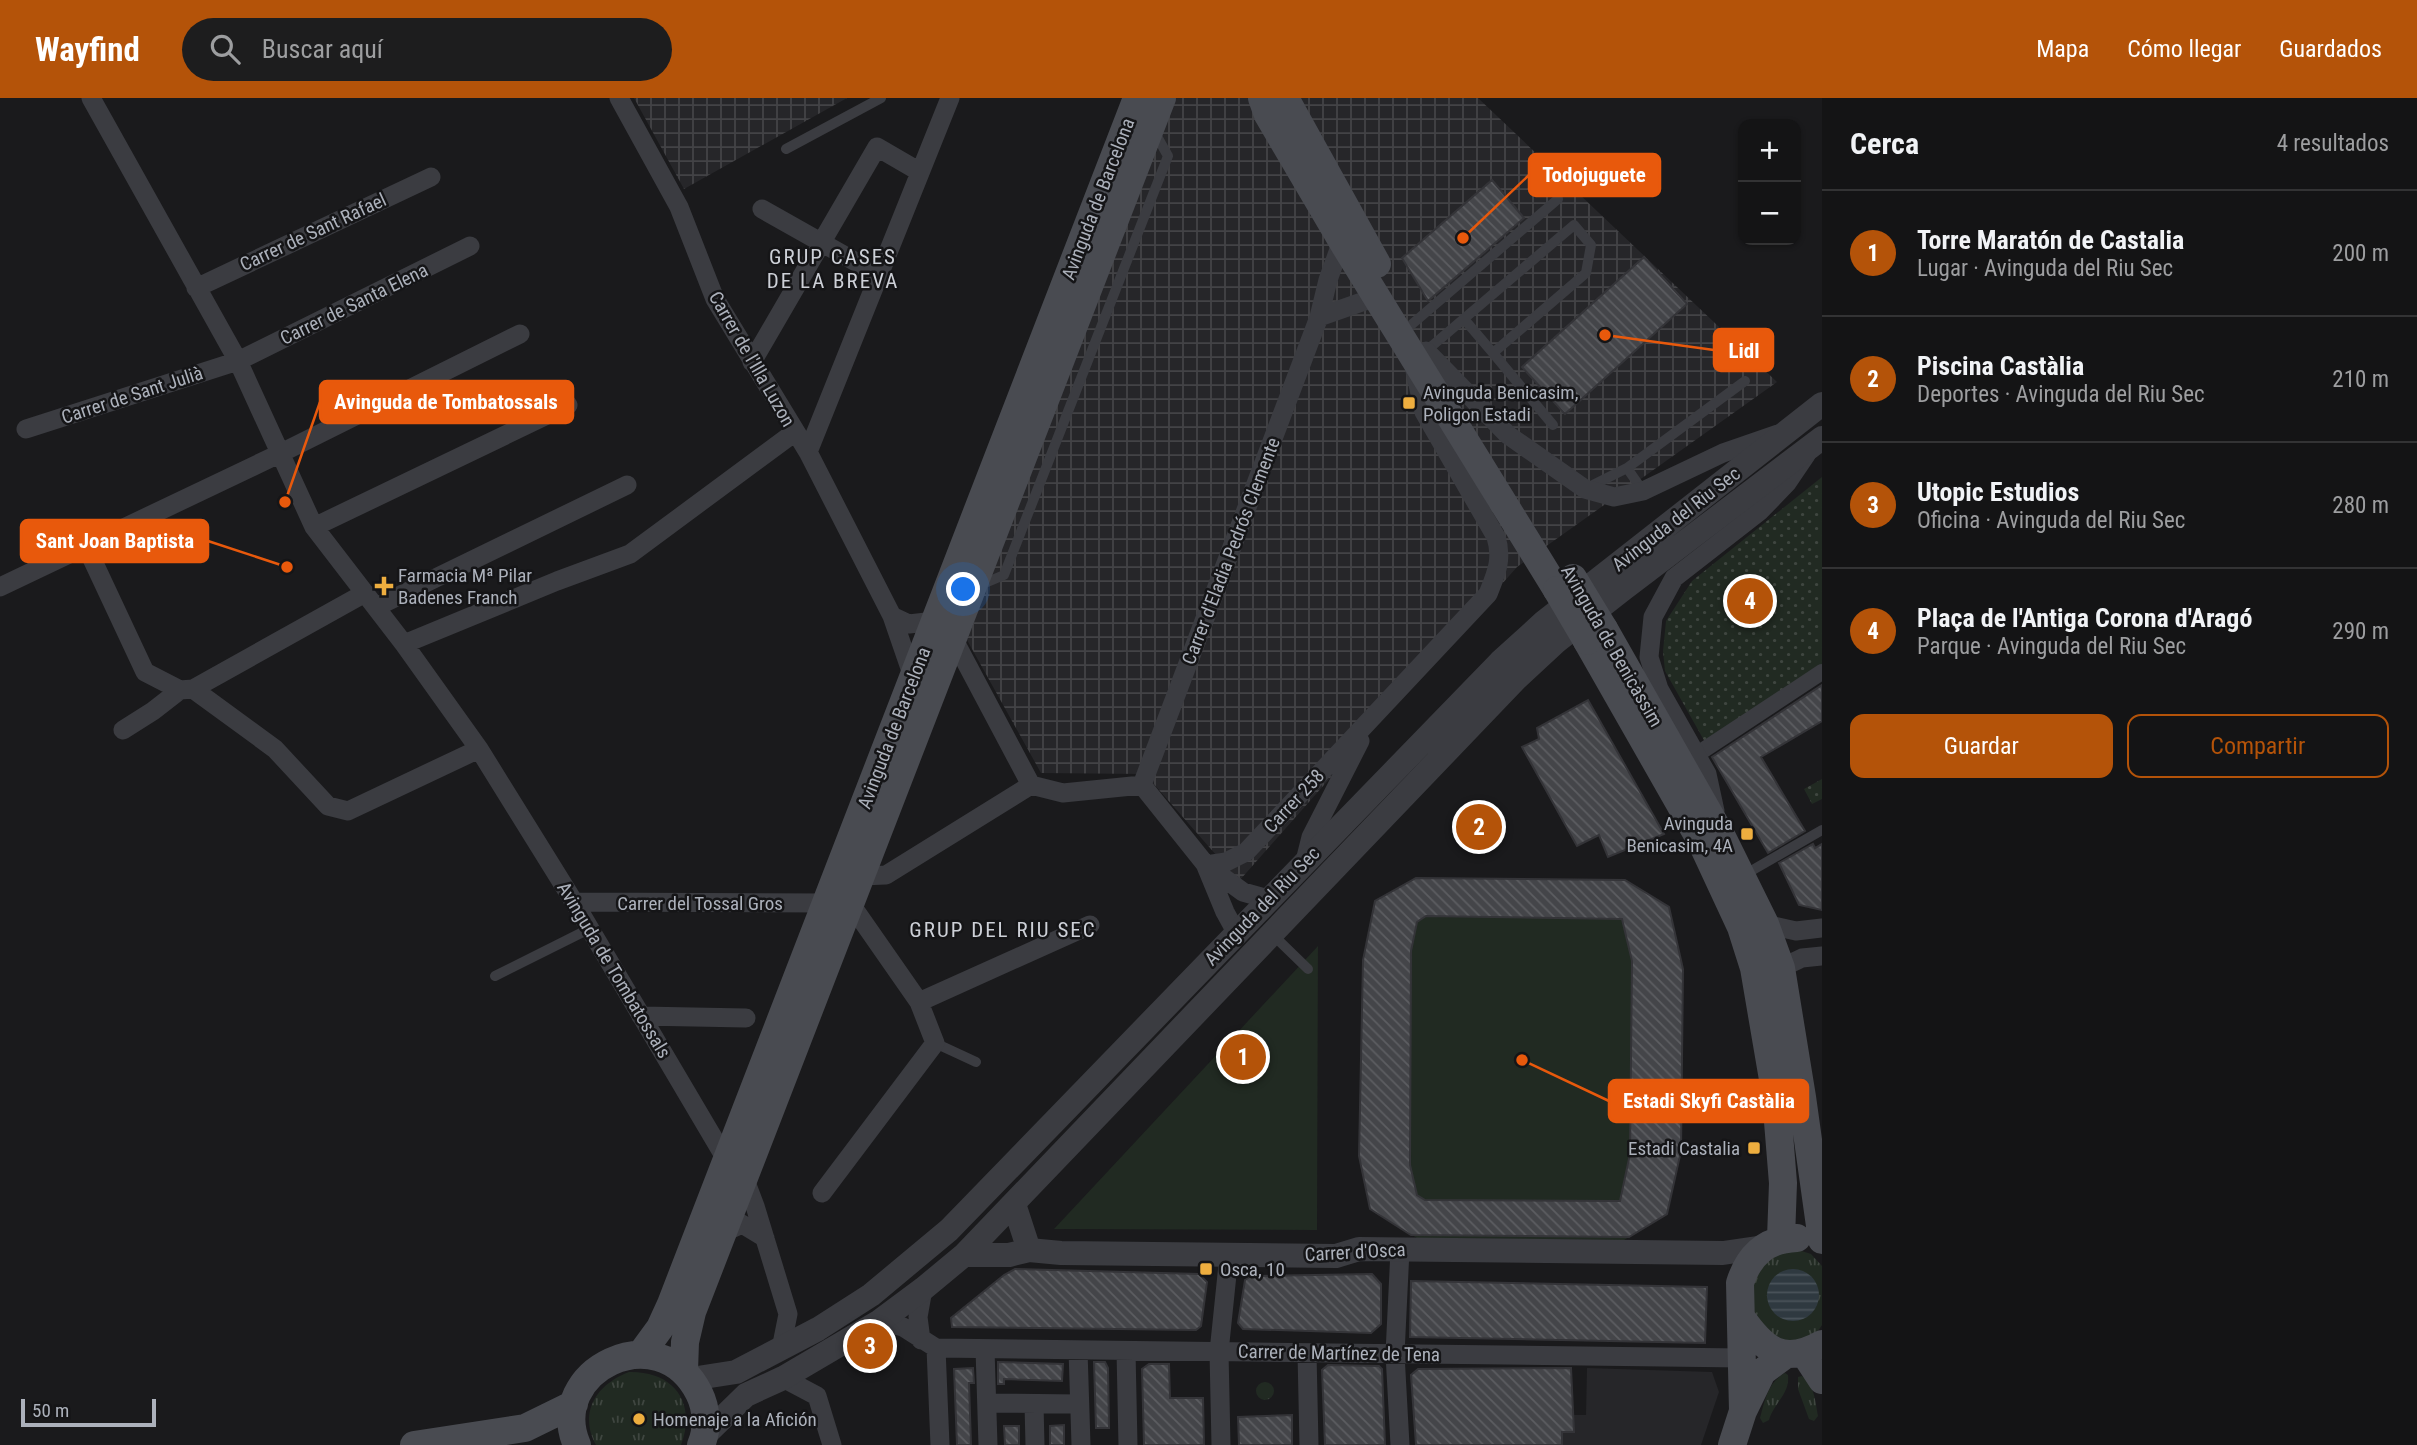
<!DOCTYPE html>
<html lang="es">
<head>
<meta charset="utf-8">
<style>
  body { margin:0; font-family:"Roboto Condensed",sans-serif; background:#1d1d1e; color:#f1f3f6 }
  .controls { position:absolute; right:21px; top:21px; display:grid; overflow:hidden; border-radius:14px; box-shadow:0 2px 5px #0004 }
  .controls button { width:63px; height:63px; display:grid; place-items:center; padding:0; border:0; border-bottom:2px solid #333334; background:#141415; color:#f1f3f6; font:35px sans-serif }
  .scale { position:absolute; left:21px; bottom:18px; width:135px; box-sizing:border-box; padding-left:7px; border:4px solid #acb1bb; border-top:0; font-size:19px; line-height:24px; white-space:nowrap; color:#acb1bb; -webkit-text-stroke:5px #151517; paint-order:stroke }
  .you { position:absolute; left:964px; top:492px; width:24px; height:24px; margin:-18px; border:5px solid #fff; border-radius:50%; background:#1a73e8; box-shadow:0 0 0 10px #1a73e833 }
  .badge { display:grid; place-items:center; width:46px; height:46px; border-radius:50%; background:#b45309; color:#fff; font-size:23px; font-weight:700 }
  .pin { position:absolute; translate:-50% -50%; border:4px solid #fff; box-shadow:0 2px 7px #0006 }
  .list { margin:0; padding:0; list-style:none }
  h2 { display:flex; justify-content:space-between; align-items:center; height:91px; margin:0; padding:0 28px; font-size:30px }
  h2 small { font-size:23px; font-weight:400; color:#9d9ea0 }
  .list li { display:grid; grid-template-columns:46px 1fr auto; gap:21px; align-items:center; box-sizing:border-box; height:126px; padding:0 28px; border-top:2px solid #333334 }
  .list b { display:block; font-size:26px; white-space:nowrap }
  .list p { margin:0; font-size:23px; white-space:nowrap; color:#9d9ea0 }
  .list em { font-size:23px; font-style:normal; color:#9d9ea0 }
  .actions { display:flex; gap:14px; padding:21px 28px }
  .actions a { flex:1; padding:16px 0; border:2px solid #b45309; border-radius:14px; text-align:center; font-size:24px; color:#b45309 }
  .actions .main { background:#b45309; color:#fff }
  .icon { flex:none; width:38px; height:38px; fill:none; stroke:currentColor; stroke-width:2; stroke-linecap:round; stroke-linejoin:round }
  .map { position:relative; flex:none; width:1822px; height:1347px; overflow:hidden }
  header { display:flex; align-items:center; gap:42px; box-sizing:border-box; height:98px; padding:0 35px; background:#b45309; color:#fff }
  header strong { font-size:33px }
  nav { display:flex; gap:38px; margin-inline-start:auto; font-size:24px }
  .search { width:490px; height:63px; background:#1d1d1e; display:flex; align-items:center; gap:18px; box-sizing:border-box; padding:0 24px; border-radius:38px; color:#9d9ea0; font-size:26px }
  main { display:flex }
  aside { flex:1; background:#141415 }
  .map>svg:first-child { display:block }
</style>
</head>
<body>
<header>
<strong>Wayfind</strong>
<div class="search"><svg class="icon" aria-label="search" viewBox="0 0 24 24"><circle cx="10" cy="10" r="6"/><path d="M15 15l6 6"/></svg>Buscar aquí</div>
<nav><a>Mapa</a><a>Cómo llegar</a><a>Guardados</a></nav>
</header>
<main>
<div class="map">
<svg width="1822" height="1347" viewBox="0 0 1822 1347">
  <defs>
    <pattern id="industrial-grid" width="8" height="8" patternUnits="userSpaceOnUse" patternTransform="scale(1.75)"><rect width="8" height="8" fill="#262629"/><path d="M0 4h8M4 0v8" fill="none" stroke="#434346"/></pattern>
    <pattern id="grass-tufts" width="24" height="20" patternUnits="userSpaceOnUse" patternTransform="scale(1.75)"><rect width="24" height="20" fill="#212a22"/><path d="M3 7l-1-3M5 7V3M7 7l1-3M15 17l-1-3M17 17v-4M19 17l1-3" fill="none" stroke="#3f4640"/></pattern>
    <pattern id="park-dots" width="8" height="8" patternUnits="userSpaceOnUse" patternTransform="scale(1.75)"><rect width="8" height="8" fill="#212a22"/><path d="M2 2h.1M6 6h.1" fill="none" stroke="#3f4640" stroke-width="1.8" stroke-linecap="round"/></pattern>
    <pattern id="water-rules" width="6" height="5" patternUnits="userSpaceOnUse" patternTransform="scale(1.75)"><rect width="6" height="5" fill="#2f3940"/><path d="M0 2.5h6" fill="none" stroke="#4a535a"/></pattern>
    <pattern id="building-back-hatch" width="6" height="6" patternUnits="userSpaceOnUse" patternTransform="scale(1.75)"><rect width="6" height="6" fill="#444549"/><path d="M-1 5l2 2M0 0l6 6M5-1l2 2" fill="none" stroke="#5c5d61"/></pattern>
  </defs>
  <rect width="100%" height="100%" fill="#1a1a1c"/>
  <path fill="#262629" d="M1587,1270L1712,1274L1719,1294L1701,1347H1562V1334H1574V1317H1586Z"/>
  <path fill="url(#industrial-grid)" d="M634,0H847L684,91Z
    M1171,0H1478L1777,284L1517,469L1239,783L1145,676L1041,675L967,542Z"/>
  <path fill="url(#grass-tufts)" d="M1789,1149L1811,1156L1822,1168V1227C1804,1257 1765,1244 1754,1215C1748,1201 1752,1186 1756,1171Z
    M629,1274C674,1273 697,1305 681,1347H596C578,1314 597,1286 629,1274Z
    M1785,1275L1788,1277C1790,1297 1774,1304 1769,1322L1763,1325L1760,1320C1765,1302 1768,1284 1785,1275Z
    M1802,1278C1815,1288 1815,1303 1818,1318L1814,1323L1809,1321L1798,1291V1279Z
    M1256 1293a9 9 0 1 1 18 0a9 9 0 1 1-18 0Z"/>
  <path fill="url(#park-dots)" d="M1822,379V580L1710,653L1665,573L1663,553L1666,523L1692,483Z
    M1822,681V701L1812,706L1804,691Z"/>
  <path fill="#212a22" d="M1416,780L1625,782L1669,809L1683,871L1681,1053L1667,1116L1624,1142L1417,1140L1370,1111L1359,1058L1363,862L1375,803Z
    M1318,848L1317,1132L1054,1131Z"/>
  <path fill="url(#water-rules)" d="M1767 1197a26 26 0 1 1 52 0a26 26 0 1 1-52 0Z"/>
  <path fill="url(#building-back-hatch)" stroke="#343438" stroke-width="2" fill-rule="evenodd" d="M1492,82L1524,120L1428,203L1402,160Z
    M1644,159L1687,206L1565,316L1522,269Z
    M1822,587V623L1761,659L1805,733L1768,755L1712,659Z
    M1588,602L1664,736L1608,759L1599,737L1577,748L1522,649L1539,641L1537,630Z
    M1813,746L1815,750L1822,746V812L1799,807L1779,765Z
    M1416,780L1625,782L1669,809L1683,871L1681,1053L1667,1116L1629,1139L1411,1137L1370,1111L1359,1058L1363,862L1375,803ZM1426,818L1622,821L1632,863L1630,1056L1620,1103L1425,1102L1417,1097L1410,1067L1411,853L1417,824Z
    M1015,1171L1199,1176L1207,1184L1201,1228L1196,1232L952,1229L951,1220L1004,1177Z
    M1372,1176L1381,1186V1226L1371,1235L1243,1231L1238,1225L1245,1182L1251,1178Z
    M1411,1183L1707,1189L1705,1245L1410,1239Z
    M998,1264L1063,1266L1062,1283L1004,1281V1286H998Z
    M1094,1264H1105L1108,1270L1109,1330H1096Z
    M1149,1266H1169L1170,1300H1203L1204,1347H1144L1142,1271Z
    M1328,1267L1379,1268L1382,1271L1385,1347H1325L1322,1272Z
    M973,1270L974,1285H969L971,1347H957L954,1271Z
    M1571,1270L1574,1334H1562V1347H1416L1411,1277L1418,1271Z
    M1292,1317V1347H1239L1238,1319Z
    M1064,1327V1347H1050V1328Z
    M1004,1328H1019V1347H1005Z"/>
  <g fill="none" stroke-linecap="round" stroke-linejoin="round">
    <path stroke="#3b3c41" stroke-width="10" d="M786,51L881,0
      M1411,227L1558,101
      M1426,253L1574,127L1591,147L1586,175L1493,255L1464,221
      M1493,255L1553,327
      M1627,370L1745,283
      M1587,390L1627,370L1643,393
      M978,488L1004,477L1168,58L1154,33
      M1744,777L1822,732
      M1273,837L1308,871
      M495,878L589,831
      M935,945L976,964"/>
    <path stroke="#3b3c41" stroke-width="16" d="M1696,657L1822,574"/>
    <path stroke="#3b3c41" stroke-width="19" d="M91,0L238,263L314,429L404,546L479,651L574,804L727,1063L744,1079L755,1108L788,1216L781,1251
      M619,0L679,109L715,201L808,354L892,518L913,579
      M762,111L879,177
      M196,190L431,79
      M1319,219L1376,199
      M1426,253L1508,337L1585,391L1614,399L1643,393L1723,355L1778,336
      M752,264L877,49L920,74
      M26,331L238,263L470,148
      M808,354L950,0
      M314,429L568,307
      M86,448L145,574L180,592L193,591L275,651L328,708L348,713L479,651
      M0,489L281,355L520,236
      M376,509L627,387
      M892,518L909,526L935,523
      M953,540L1031,687L1063,695L1142,687L1206,767L1243,794L1268,801
      M404,546L557,483L630,456L795,334
      M193,591L365,495
      M123,632L153,613L180,592
      M1142,687L1319,219L1328,182L1342,143
      M1715,713L1707,676L1659,591L1649,559L1653,519L1674,480L1760,413L1787,385L1806,357
      M1305,763L1311,739L1360,643
      M1206,767L1226,764L1246,754L1488,496C1496,476 1503,461 1496,439L1424,314L1415,273
      M1206,768L1225,814L1236,834
      M861,778L886,777L1031,687
      M574,804L826,805
      M1765,826L1796,833L1822,830
      M1781,870L1802,860L1822,858
      M919,904L1090,827
      M641,918L746,920
      M822,1095L935,945L919,904L850,805
      M722,1135L742,1126L765,1140
      M1400,1152L1395,1256L1400,1347
      M880,1223L903,1229L936,1250L1742,1260
      M921,1242L918,1219L923,1191
      M936,1250L940,1347
      M985,1251L988,1347
      M1078,1252L1081,1347
      M1126,1253L1128,1347
      M1307,1255L1309,1347
      M783,1280L817,1298L832,1347
      M987,1305L1079,1306
      M1034,1306L1035,1347
      M1221,1347L1219,1254L1229,1157"/>
    <path stroke="#3b3c41" stroke-width="24" d="M1014,1106L1029,1152
      M964,1157H1009L1029,1152L1061,1155L1336,1158L1359,1151L1723,1155L1764,1149
      M691,1281L736,1274L818,1231L871,1197L949,1132L1500,564L1544,524L1822,306
      M705,1337L746,1297L783,1280L880,1223L923,1191L964,1157L1516,581L1557,543L1622,492L1822,340"/>
    <path stroke="#494b51" stroke-width="28" d="M1262,0L1268,17L1342,143L1557,492
      M1285,0L1377,166
      M1604,531L1720,735L1765,826L1781,870L1802,999L1822,1142
      M1587,543L1701,743L1741,829L1754,870L1776,999L1783,1085L1781,1140
      M1741,1219C1764,1252 1783,1268 1822,1246
      M641,1256L660,1230L671,1206L1137,0
      M1805,1256L1822,1282
      M684,1273L685,1244L692,1214L1162,0
      M1743,1313L1740,1185C1749,1157 1766,1141 1797,1140
      M414,1347L525,1330L574,1306
      M577,1347C545,1273 659,1216 699,1295C707,1311 708,1331 701,1347
      M1732,1347L1743,1313L1762,1274L1785,1257"/>
    <path stroke="#494b51" stroke-width="28" d="M1573,480L1604,531
      M1557,492L1587,543"/>
  </g>
  <g fill="#eeae3f" stroke="#151517" stroke-width="2.5">
    <rect x="1402" y="298" width="14" height="14" rx="3.5"/>
    <path d="M380.5 477.5h7v7h7v7h-7v7h-7v-7h-7v-7h7z"/>
    <rect x="1740" y="729" width="14" height="14" rx="3.5"/>
    <rect x="1747" y="1043" width="14" height="14" rx="3.5"/>
    <rect x="1199" y="1164" width="14" height="14" rx="3.5"/>
    <circle cx="639" cy="1321" r="7"/>
  </g>
  <g text-anchor="middle" dominant-baseline="central" stroke-width="5" stroke-linejoin="round" paint-order="stroke">
    <g font-size="19" fill="#acb1bb" stroke="#151517">
      <text transform="translate(1098 101) rotate(-69)">Avinguda de Barcelona</text>
      <text transform="translate(313 134) rotate(-25)">Carrer de Sant Rafael</text>
      <text transform="translate(354 206) rotate(-26)">Carrer de Santa Elena</text>
      <text transform="translate(752 261) rotate(60)">Carrer de l'Illa Luzon</text>
      <text transform="translate(132 297) rotate(-18)">Carrer de Sant Julià</text>
      <text transform="translate(1676 421) rotate(-38)">Avinguda del Riu Sec</text>
      <text transform="translate(1231 453) rotate(-69)">Carrer d'Eladia Pedrós Clemente</text>
      <text transform="translate(1612 548) rotate(60)">Avinguda de Benicàssim</text>
      <text transform="translate(894 630) rotate(-69)">Avinguda de Barcelona</text>
      <text transform="translate(1294 703) rotate(-47)">Carrer 258</text>
      <text x="700" y="805">Carrer del Tossal Gros</text>
      <text transform="translate(1262 808) rotate(-46)">Avinguda del Riu Sec</text>
      <text transform="translate(614 872) rotate(59)">Avinguda de Tombatossals</text>
      <text transform="translate(1355 1154) rotate(-3)">Carrer d'Osca</text>
      <text transform="translate(1339 1255) rotate(1)">Carrer de Martínez de Tena</text>
    </g>
    <g font-size="19" fill="#acb1bb" stroke="#151517" text-anchor="start">
      <text x="1423" y="294">Avinguda Benicasim,<tspan x="1423" dy="22">Poligon Estadi</tspan></text>
      <text x="398" y="477">Farmacia Mª Pilar<tspan x="398" dy="22">Badenes Franch</tspan></text>
      <text x="1733" y="725" text-anchor="end">Avinguda<tspan x="1733" dy="22">Benicasim, 4A</tspan></text>
      <text x="1740" y="1050" text-anchor="end">Estadi Castalia</text>
      <text x="1220" y="1171">Osca, 10</text>
      <text x="653" y="1321">Homenaje a la Afición</text>
    </g>
    <g font-size="21" letter-spacing="2" fill="#cdd0d7" stroke="#151517">
      <text x="833" y="159">GRUP CASES<tspan x="833" dy="24">DE LA BREVA</tspan></text>
      <text x="1003" y="832">GRUP DEL RIU SEC</text>
    </g>
  </g>
  <path fill="none" stroke="#e8590c" stroke-width="2.5" d="M1463 140L1529 77M1605 237L1714 252M285 404L320 304M287 469L208 443M1522 962L1609 1003"/>
  <g fill="#e8590c" stroke="#151517" stroke-width="2.5">
    <circle cx="1463" cy="140" r="7"/>
    <circle cx="1605" cy="237" r="7"/>
    <circle cx="285" cy="404" r="7"/>
    <circle cx="287" cy="469" r="7"/>
    <circle cx="1522" cy="962" r="7"/>
  </g>
  <g fill="#e8590c" stroke="#e8590c" stroke-width="2.5">
    <rect x="1529" y="56" width="131" height="42" rx="7"/>
    <rect x="1714" y="231" width="59" height="42" rx="7"/>
    <rect x="320" y="283" width="253" height="42" rx="7"/>
    <rect x="21" y="422" width="187" height="42" rx="7"/>
    <rect x="1609" y="982" width="199" height="42" rx="7"/>
  </g>
  <g font-size="21" text-anchor="middle" font-weight="bold" fill="#fff">
    <text x="1594" y="84">Todojuguete</text>
    <text x="1744" y="260">Lidl</text>
    <text x="446" y="311">Avinguda de Tombatossals</text>
    <text x="115" y="450">Sant Joan Baptista</text>
    <text x="1709" y="1010">Estadi Skyfi Castàlia</text>
  </g>
</svg>
<div class="controls">
<button>+</button>
<button>−</button>
</div>
<div class="scale">50 m</div>
<div class="you"></div>
<div class="pin badge" style="left:1243px;top:959px">1</div>
<div class="pin badge" style="left:1479px;top:729px">2</div>
<div class="pin badge" style="left:870px;top:1248px">3</div>
<div class="pin badge" style="left:1750px;top:503px">4</div>
</div>
<aside>
<h2>Cerca<small>4 resultados</small></h2>
<ul class="list">
<li><span class="badge">1</span><div><b>Torre Maratón de Castalia</b><p>Lugar · Avinguda del Riu Sec</p></div><em>200 m</em></li>
<li><span class="badge">2</span><div><b>Piscina Castàlia</b><p>Deportes · Avinguda del Riu Sec</p></div><em>210 m</em></li>
<li><span class="badge">3</span><div><b>Utopic Estudios</b><p>Oficina · Avinguda del Riu Sec</p></div><em>280 m</em></li>
<li><span class="badge">4</span><div><b>Plaça de l'Antiga Corona d'Aragó</b><p>Parque · Avinguda del Riu Sec</p></div><em>290 m</em></li>
</ul>
<div class="actions"><a class="main">Guardar</a><a>Compartir</a></div>
</aside>
</main>
</body>
</html>
